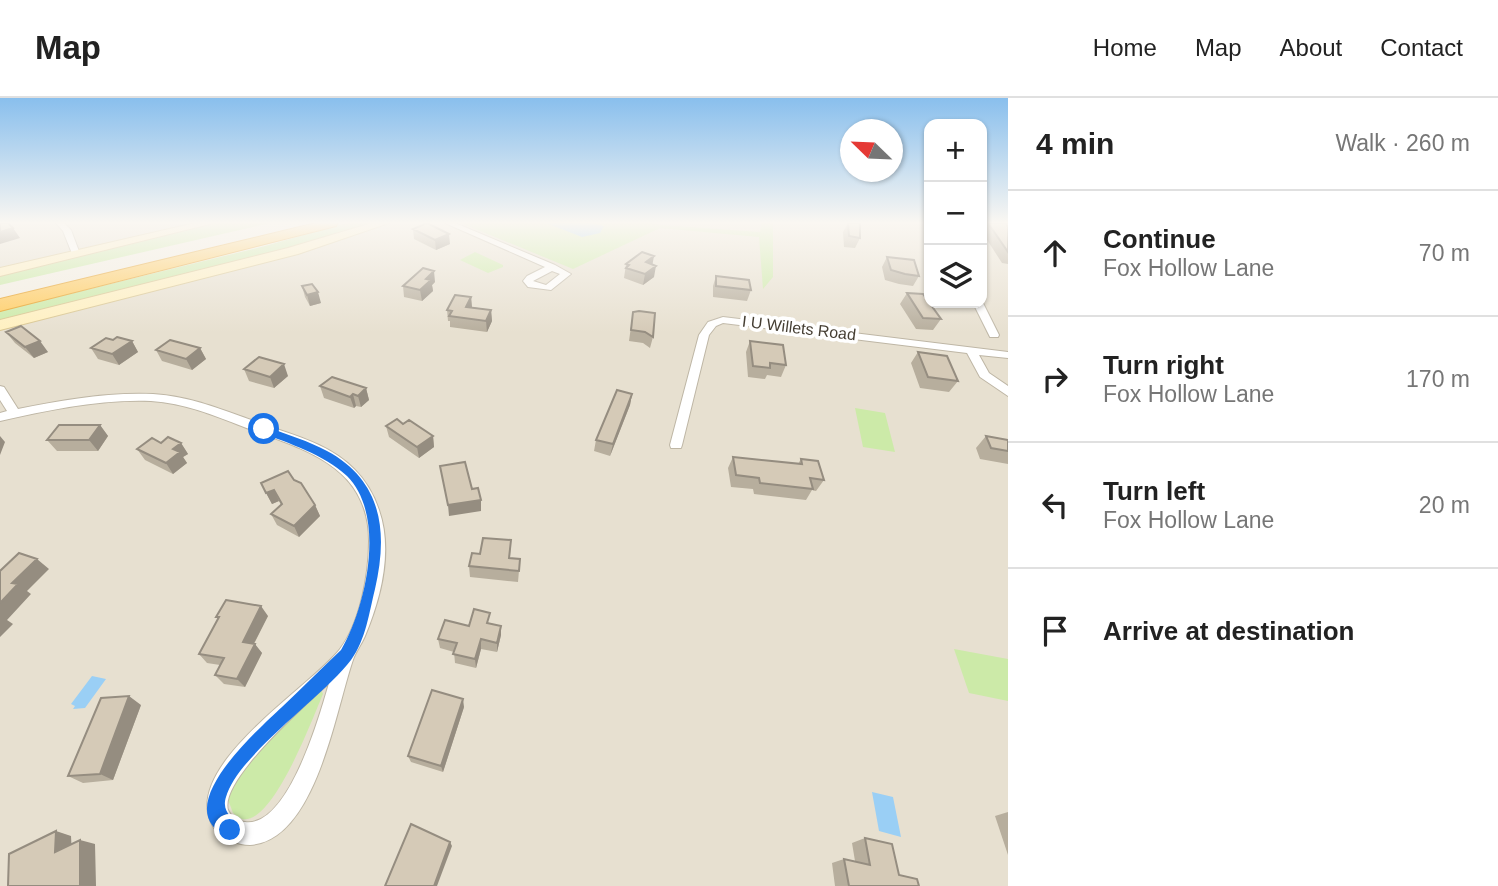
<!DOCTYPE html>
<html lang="en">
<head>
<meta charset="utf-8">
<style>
  body { margin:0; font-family:Helvetica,sans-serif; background:#f2f2f2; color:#222 }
  .controls { position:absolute; right:21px; top:21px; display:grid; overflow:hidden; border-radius:14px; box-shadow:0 2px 5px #0004 }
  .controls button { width:63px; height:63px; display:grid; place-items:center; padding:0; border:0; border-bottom:2px solid #e0e0e0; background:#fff; color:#222; font:35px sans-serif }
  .compass { position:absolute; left:840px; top:21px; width:63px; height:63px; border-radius:50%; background:#fff; box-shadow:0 2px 5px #0004; rotate:293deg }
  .stop { position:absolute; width:21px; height:21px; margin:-16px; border:5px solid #1a73e8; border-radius:50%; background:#fff }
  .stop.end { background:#1a73e8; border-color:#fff; box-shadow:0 2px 7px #0008 }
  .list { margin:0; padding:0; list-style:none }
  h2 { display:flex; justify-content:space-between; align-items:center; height:91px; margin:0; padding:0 28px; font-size:30px }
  h2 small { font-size:23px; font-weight:400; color:#767676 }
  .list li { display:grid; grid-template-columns:46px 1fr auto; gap:21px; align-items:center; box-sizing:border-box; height:126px; padding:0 28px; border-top:2px solid #e0e0e0 }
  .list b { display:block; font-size:26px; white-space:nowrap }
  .list p { margin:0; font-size:23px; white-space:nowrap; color:#767676 }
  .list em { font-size:23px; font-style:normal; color:#767676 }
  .icon { flex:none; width:38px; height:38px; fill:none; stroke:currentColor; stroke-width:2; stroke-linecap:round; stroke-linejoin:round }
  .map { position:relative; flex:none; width:1008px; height:788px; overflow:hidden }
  header { display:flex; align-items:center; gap:42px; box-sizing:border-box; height:98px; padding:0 35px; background:#fff; border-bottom:2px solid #e0e0e0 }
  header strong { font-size:33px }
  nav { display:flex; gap:38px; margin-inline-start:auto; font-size:24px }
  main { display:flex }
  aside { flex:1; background:#fff }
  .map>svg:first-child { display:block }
</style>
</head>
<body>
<header>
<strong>Map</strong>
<nav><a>Home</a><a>Map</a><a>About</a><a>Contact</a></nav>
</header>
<main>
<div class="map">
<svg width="1008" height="788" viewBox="0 0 1008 788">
  <rect width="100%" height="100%" fill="#f3eee3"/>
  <path fill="#e7e0d0" d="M0,125H208L0,174Z
    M383,125H929V205H982V125H1008V788H0V227L335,140Z"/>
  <path fill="#cceaa8" d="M215,125H270L0,187V176Z
    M346,125H375L294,150L0,224V213L265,148Z
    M461,125H654L662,127L760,134L761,125H773V179L763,191L759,139L660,130L573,171Z
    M475,154L503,167V169L488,175L460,162Z
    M855,310L885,315L895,354L863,349Z
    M954,551L1008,561V603L969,595Z
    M321,591L323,596C313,619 273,728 242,721C239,720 236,717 233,715L227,699L243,667Z"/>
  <path fill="#9acff5" d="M546,125H589L604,128L600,135L582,139Z
    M92,578L106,581L85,610L73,611L75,608L71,606Z
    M872,694L893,699L901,739L879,733Z"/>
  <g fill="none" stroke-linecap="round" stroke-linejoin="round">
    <g stroke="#beb6a5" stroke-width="2">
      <path id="street" d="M56,125H64L71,132L80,156L79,158H73L63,133Z
        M445,125H455L555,167L571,176L551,192L528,189L523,183L527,178L545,169ZM552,173L560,176L546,187L533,183Z
        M982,203L999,237L998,239H990L973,205Z
        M723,219L1008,254V260L979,257L989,275L1008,288V298L980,279L967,255L723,225L716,228L709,237L682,347L681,350H671L670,347L699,237L708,224Z
        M0,288L4,289L18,311C62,302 108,294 153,296C189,298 220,311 254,323C288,336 328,344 354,371C366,383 374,397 379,412C393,452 381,500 365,538C362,545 357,552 354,559C336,608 317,743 250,747C238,747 221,740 214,730C176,671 310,590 340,551C360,525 369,476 369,443C369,367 303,351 244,329C213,317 184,305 151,303C101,301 49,312 0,323V315L7,313L0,302ZM329,585C320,617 288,730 245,724C238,724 231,719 228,712C219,682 308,605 329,585Z"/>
    </g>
    <g stroke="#d9c691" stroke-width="2">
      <path id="secondary" d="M195,125H214L0,178V170Z
        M372,125H389L298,156L0,232V222L288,150Z"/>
    </g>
    <g stroke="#e7a228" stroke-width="2">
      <path id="highway" d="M316,125H338L336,128L0,213V201Z"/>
    </g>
    <use href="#street" fill="#fff" fill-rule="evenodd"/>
    <use href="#secondary" fill="#fff0c0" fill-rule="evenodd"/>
    <use href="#highway" fill="#ffcc61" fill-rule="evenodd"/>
  </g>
  <path fill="#b7ae9d" d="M848,125L860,140L855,150L844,149L843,134Z
    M982,125H1006L1008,129V166L1002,165L982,134Z
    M413,131L450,146L436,152L414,141Z
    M887,159L919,178L913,188L899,186L885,182L882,169Z
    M626,166L652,167L654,179L643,187L624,180Z
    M716,178L751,192L747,203L713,199V188Z
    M435,184L432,187L433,193L422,203L404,199L403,188Z
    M302,188L321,205L310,208L305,199Z
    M907,195L941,221L933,232L916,231L900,206Z
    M471,199L472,209L491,212L492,223L487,234L450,229V223H448L447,212Z
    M633,214L653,239L650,250L643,245L629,243Z
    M6,234L48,254L34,260L15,245Z
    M113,242L132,243L138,254L119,267L98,261L91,250Z
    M750,243L786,267L781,279L767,277L765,281L748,279L746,254Z
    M200,250L206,261L192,272L162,263L156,252Z
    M918,254L958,283L949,294L920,290L911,265Z
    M244,271L288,278L274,290L249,283Z
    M320,288L366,290L369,302L361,309L356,308L354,310L324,300Z
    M632,296L630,307L610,358L594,353L596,342Z
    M403,326L433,338L434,349L419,360L389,339L386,328Z
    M100,327L108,338L98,353H57L47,342Z
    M986,338L1008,342V366L980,361L976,350Z
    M161,345H181L188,356L183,359L187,365L173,376L145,362L137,351Z
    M733,359L798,366L801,361L824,382L816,393L812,392L806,402L754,396L753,391L731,389L728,370Z
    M294,382L315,407L320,418L299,439L277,427L271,416L281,407L279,403L272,406L261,385Z
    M511,442L510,460L520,461L518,484L470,479L469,468L480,456Z
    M268,518L254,546L262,555L245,589L224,586L215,577L220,567L207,565L199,556L218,521L216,519Z
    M490,525L501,528V537L497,554L481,551L476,570L455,565L454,554L440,550L438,541L469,528Z
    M141,607L113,682L83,685L68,678Z
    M464,609L443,674L411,664L408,658Z
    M1008,714V757L995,718Z
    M865,740L899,777L919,788H835L832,765L844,761L855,763L852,745Z"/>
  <path fill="#958d80" d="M13,130L20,140L0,146V134Z
    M449,136L450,146L436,152L435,142Z
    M654,158L652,169L646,164Z
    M656,168L654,179L643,187L645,176Z
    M434,173L435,184L432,187L433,193L422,203L420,192L426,181Z
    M318,194L321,205L310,208L307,197Z
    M471,199L472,210L466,209Z
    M491,212L492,223L487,234L486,223Z
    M40,243L48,254L34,260L25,249Z
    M132,243L138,254L119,267L112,256Z
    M200,250L206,261L192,272L186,261Z
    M284,266L288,278L274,290L270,279Z
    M366,290L369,302L361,309L358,298Z
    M353,296L356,308L354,310L350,299Z
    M632,296L630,307L610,358L613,346Z
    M100,327L108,338L98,353L89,342Z
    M0,338L5,344L0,357Z
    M433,338L434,349L419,360L417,349Z
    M181,345L188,356L183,359L187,365L173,376L166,365L173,351Z
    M274,392L279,403L272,406L266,395Z
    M481,402V413L449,418L448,407Z
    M315,407L320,418L299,439L294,428Z
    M37,461L49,471L27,493L31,496L7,522L13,526L0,539V505L12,485Z
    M261,508L268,518L250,553L243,544Z
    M501,528V537L497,554V545Z
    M481,541V551L476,570L475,561Z
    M255,546L262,555L245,589L237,581Z
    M129,598L141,607L113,682L100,676Z
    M463,601L464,609L443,674L441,668Z
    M56,733L71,738L72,758L55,754Z
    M80,742L95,746L96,788H80Z
    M450,744L452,748L437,788H434Z"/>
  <path fill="#d5cab7" stroke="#958d80" stroke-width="2" d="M0,125H8L13,130L0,134Z
    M427,125L449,136L435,142L413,131Z
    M848,125H860V140L849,138Z
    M988,125H1006L1008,129V154Z
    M642,154L654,158L646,164L656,168L645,176L626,170L629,167L626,166Z
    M887,159L914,162L919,178L905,176L891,172Z
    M423,170L434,173L426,181L431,182L420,192L403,188Z
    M716,178L749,182L751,192L716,188Z
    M312,186L318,194L307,197L302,188Z
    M907,195L923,196L941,221L923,220Z
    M455,197L471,199L466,209L491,212L486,223L449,218L452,213L447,212Z
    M639,213L655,215L653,239L645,234L631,232L633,214Z
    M21,228L40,243L25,249L6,234Z
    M117,239L132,243L112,256L91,250L106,240L113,242Z
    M170,242L200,250L186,261L156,252Z
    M750,243L783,247L786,267L770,265V270L753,268Z
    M918,254L947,258L958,283L928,279Z
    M259,259L284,266L270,279L244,271Z
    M332,279L366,290L358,298L353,296L350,299L320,288Z
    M617,292L632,296L613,346L596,342Z
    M397,321L403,326L409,322L433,338L417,349L386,328Z
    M59,327H100L89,342H47Z
    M986,338L1008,342V353L991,350Z
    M168,339L181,345L173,351L180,354L166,365L137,351L152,340L161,345Z
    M733,359L802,366L801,361L818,363L824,382L810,380L813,391L760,385L759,380L736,377Z
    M465,364L472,391L478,390L481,402L448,407L440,368Z
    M288,373L294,382L301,385L315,407L294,428L271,416L282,406L274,392L266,395L261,385Z
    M483,440L511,442L509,460L520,461L519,473L469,468L472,455L480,456Z
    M19,455L37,461L12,485L18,486L0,505V473Z
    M226,502L261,508L243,544L255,546L237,581L215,577L224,560L199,556L219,519H216Z
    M474,511L490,515L487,525L501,528L497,545L481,541L475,561L453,556L457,545L438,541L445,522L469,528Z
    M432,592L463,601L441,668L408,658Z
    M129,598L100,676L68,678L101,600Z
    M411,726L450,744L434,788H385Z
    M56,733L55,754L80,742V788H8L9,756Z
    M865,740L892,746L899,777L917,781L919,788H849L844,761L870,767Z"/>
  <linearGradient id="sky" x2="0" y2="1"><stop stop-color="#89bfed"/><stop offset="0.53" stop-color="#faf7f2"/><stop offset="1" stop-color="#faf7f2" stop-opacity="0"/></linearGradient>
  <rect width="1008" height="235" fill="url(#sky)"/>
  <path fill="#1a73e8" d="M260,329H268C287,337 309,343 327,353C383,383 388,435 375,491C369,515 366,541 351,562C322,600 238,657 226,699C221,715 234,719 239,732L237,738L230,740C164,713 258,632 282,609C302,590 321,571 341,552C366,509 387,418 347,378C323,356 290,346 260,334Z"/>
  <g text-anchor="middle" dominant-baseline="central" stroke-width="7" stroke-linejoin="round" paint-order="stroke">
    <g font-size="16" fill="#453e33" stroke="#fff">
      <text transform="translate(799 230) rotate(7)">I U Willets Road</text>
    </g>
  </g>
</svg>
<div class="controls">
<button>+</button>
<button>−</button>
<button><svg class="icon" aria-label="layers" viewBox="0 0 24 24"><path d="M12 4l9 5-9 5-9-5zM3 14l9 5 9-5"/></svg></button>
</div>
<svg class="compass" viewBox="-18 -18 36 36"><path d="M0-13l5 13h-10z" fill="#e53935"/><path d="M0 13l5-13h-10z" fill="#767676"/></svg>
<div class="stop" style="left:264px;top:331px"></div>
<div class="stop end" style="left:230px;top:732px"></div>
</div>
<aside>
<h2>4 min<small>Walk · 260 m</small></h2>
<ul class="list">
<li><svg class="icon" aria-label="ahead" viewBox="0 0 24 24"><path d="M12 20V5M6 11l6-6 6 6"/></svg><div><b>Continue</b><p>Fox Hollow Lane</p></div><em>70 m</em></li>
<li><svg class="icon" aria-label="right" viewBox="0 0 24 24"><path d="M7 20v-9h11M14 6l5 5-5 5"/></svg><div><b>Turn right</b><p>Fox Hollow Lane</p></div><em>170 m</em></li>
<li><svg class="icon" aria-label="left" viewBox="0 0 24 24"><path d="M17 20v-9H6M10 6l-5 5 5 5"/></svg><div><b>Turn left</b><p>Fox Hollow Lane</p></div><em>20 m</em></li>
<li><svg class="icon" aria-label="arrive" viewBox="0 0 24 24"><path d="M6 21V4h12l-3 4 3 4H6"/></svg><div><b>Arrive at destination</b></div></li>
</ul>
</aside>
</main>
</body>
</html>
